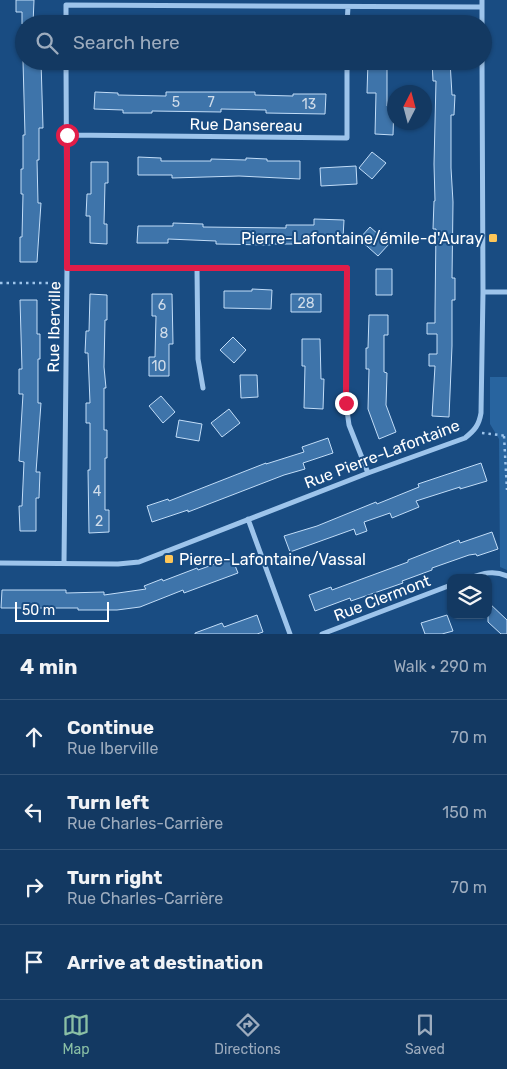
<!DOCTYPE html>
<html lang="en">
<head>
<meta charset="utf-8">
<style>
  body { margin:0; font-family:Rubik,sans-serif; background:#1c4068; color:#f1f3f6 }
  .controls { position:absolute; right:15px; bottom:15px; display:grid; overflow:hidden; border-radius:10px; box-shadow:0 1px 4px #0004 }
  .controls button { width:45px; height:45px; display:grid; place-items:center; padding:0; border:0; border-bottom:1px solid #325377; background:#133962; color:#f1f3f6; font:25px sans-serif }
  .compass { position:absolute; left:387px; top:85px; width:45px; height:45px; border-radius:50%; background:#133962; box-shadow:0 1px 4px #0004; rotate:6deg }
  .scale { position:absolute; left:15px; bottom:12px; width:94px; box-sizing:border-box; padding-left:5px; border:2px solid #fff; border-top:0; font-size:14px; line-height:18px; white-space:nowrap; color:#fff; -webkit-text-stroke:4px #194c82; paint-order:stroke }
  .stop { position:absolute; width:15px; height:15px; margin:-11px; border:4px solid #e11d48; border-radius:50%; background:#fff }
  .stop.end { background:#e11d48; border-color:#fff; box-shadow:0 1px 5px #0008 }
  .list { margin:0; padding:0; list-style:none }
  h2 { display:flex; justify-content:space-between; align-items:center; height:65px; margin:0; padding:0 20px; font-size:21px }
  h2 small { font-size:16px; font-weight:400; color:#9dacbe }
  .list li { display:grid; grid-template-columns:32px 1fr auto; gap:15px; align-items:center; box-sizing:border-box; height:75px; padding:0 20px; border-top:1px solid #325377 }
  .list b { display:block; font-size:19px; white-space:nowrap }
  .list p { margin:0; font-size:16px; white-space:nowrap; color:#9dacbe }
  .list em { font-size:16px; font-style:normal; color:#9dacbe }
  .icon { flex:none; width:28px; height:28px; fill:none; stroke:currentColor; stroke-width:2; stroke-linecap:round; stroke-linejoin:round }
  .map { position:relative; flex:none; width:507px; height:634px; overflow:hidden }
  .search { position:absolute; background:#133962; box-shadow:0 1px 4px #0004; left:15px; right:15px; top:15px; height:55px; display:flex; align-items:center; gap:12px; box-sizing:border-box; padding:0 18px; border-radius:28px; color:#9dacbe; font-size:19px }
  .sheet { height:365px; background:#133962 }
  nav { display:flex; justify-content:space-around; align-items:center; box-sizing:border-box; height:70px; border-top:1px solid #325377; background:#133962; font-size:14px; color:#9dacbe }
  nav a { display:grid; justify-items:center; gap:2px }
  nav .on { color:#8abfa5 }
  .map>svg:first-child { display:block }
</style>
</head>
<body>
<div class="map">
<svg width="507" height="634" viewBox="0 0 507 634">
  <rect width="100%" height="100%" fill="#194c82"/>
  <path fill="#28649f" d="M490,377H507V570L500,567L499,439L490,424Z"/>
  <path fill="#3e74aa" stroke="#c2ddf8" d="M16,0H34L33,24H22V12H16Z
    M23,61H41L43,128H39V160H37L38,203H41L37,262H20V237H22L23,194H21V169H23V135H25Z
    M368,61H387V106L394,107L393,135L375,134L376,93H367Z
    M432,61H450L452,95H455L454,115H451V168L453,202L452,278H455V300H452V346L449,417L432,416L435,366H429V354H437V334H427V323H435V312L436,229H433L434,201H435L434,164L436,81H433Z
    M95,92L118,93V95L166,96V92H255V95L293,96V94H326L325,114L266,113V110L221,109V112L152,111V113H123V110L94,109Z
    M372,152L386,163L372,179L359,168Z
    M138,157L161,158V161H211V159L246,160V158L267,159V161H300V179L239,176L172,178V175H138Z
    M91,162H108V183H105L104,224H107V244L90,243V216H86L87,194H91Z
    M356,166L357,184L321,186L320,168Z
    M314,219L344,220L343,238L306,237V244H271V245L216,244V241L168,239V243H137L138,226H173V223L203,224V227L286,228V225H314Z
    M370,227L389,244L378,256L359,239Z
    M376,269H392V295H376Z
    M252,289L272,290L271,309L224,308V291H252Z
    M90,294L107,295V320H105L104,367L106,388H104V430H107V458H105V510H109V532L89,533L88,470H90V423H86V403H90L88,353H85L86,331H89Z
    M152,294H172L173,344H169V376H149V357H155L156,316H152Z
    M291,294H321V312H291Z
    M20,300H37V334H40V359H38V403H41L36,472H40L39,498H36V531H20L19,506H22L24,462L19,461L23,394H19V369H22Z
    M369,315H388V335H384V372L387,373L386,405L396,432L379,439L368,409L369,369H366V348H368Z
    M233,337L246,350L234,363L220,350Z
    M302,339H320L321,379H324L323,409L304,408L305,366H302Z
    M240,375H257L258,397L241,398Z
    M161,396L175,412L163,423L149,406Z
    M229,409L240,423L222,437L211,423Z
    M179,420L202,424L199,441L176,437Z
    M328,438L333,453L303,463L305,469L284,475L188,512V510L152,522L147,506L168,499L169,501L266,463V464L304,452L302,447Z
    M481,463L487,481L460,489V487L416,501L419,507L392,518L390,513L364,522L367,531L356,535L354,529L290,552L284,536L317,526L376,502L377,504L419,487L418,484Z
    M492,532L498,549L477,556L476,554L469,555L432,568V570L402,581L403,583L351,601L350,598L315,611L309,595L331,587L332,590L408,562V560L459,540L460,543Z
    M232,558L238,573L184,593L183,590L140,607L117,610H78V608H1L2,590H66V593L104,592V595L146,589L144,586L162,579L163,581L197,568L198,570Z
    M488,602L507,620V634H501L488,622Z
    M257,615L263,632L257,634H195V633L222,623L224,627Z
    M447,615L453,631L442,634H425L421,623Z"/>
  <g fill="none" stroke-linecap="round" stroke-linejoin="round">
    <path stroke="#9dc4eb" stroke-width="2.5" stroke-dasharray="2.5 4" stroke-linecap="butt" d="M0,283H58
      M482,433L507,436
      M504,436L507,490"/>
    <path stroke="#9dc4eb" stroke-width="5" d="M482,0V24
      M66,24V5L482,7
      M347,24L348,7
      M67,135L347,138V61
      M67,268H347L346,403L349,425L368,473
      M197,268L198,359L203,388
      M483,292H507
      M248,519L290,634
      M0,563L118,564L139,562L368,473L465,438C475,430 479,425 481,413L483,292L482,61
      M64,563L67,268L66,61
      M470,578C483,573 494,570 507,576
      M322,634L451,585"/>
  </g>
  <g fill="none" stroke-linecap="round" stroke-linejoin="round">
    <path stroke="#e11d48" stroke-width="6" d="M67,135V268H347L346,403"/>
  </g>
  <g fill="#fec658" stroke="#194c82" stroke-width="2">
    <rect x="488" y="233" width="10" height="10" rx="2.5"/>
    <rect x="164" y="554" width="10" height="10" rx="2.5"/>
  </g>
  <g text-anchor="middle" dominant-baseline="central" stroke-width="4" stroke-linejoin="round" paint-order="stroke">
    <g font-size="14" fill="#cfdcea">
      <text x="176" y="102">5</text>
      <text x="211" y="102">7</text>
      <text x="309" y="104">13</text>
      <text x="306" y="303">28</text>
      <text x="162" y="305">6</text>
      <text x="164" y="333">8</text>
      <text x="159" y="366">10</text>
      <text x="97" y="491">4</text>
      <text x="99" y="521">2</text>
    </g>
    <g font-size="16" fill="#fff" stroke="#194c82">
      <text transform="translate(246 125) rotate(1)">Rue Dansereau</text>
      <text transform="translate(54 327) rotate(-89)">Rue Iberville</text>
      <text transform="translate(382 454) rotate(-21)">Rue Pierre-Lafontaine</text>
      <text transform="translate(382 598) rotate(-21)">Rue Clermont</text>
    </g>
    <g font-size="16" fill="#fff" stroke="#194c82" text-anchor="end">
      <text x="483" y="238">Pierre-Lafontaine/émile-d'Auray</text>
      <text x="179" y="559" text-anchor="start">Pierre-Lafontaine/Vassal</text>
    </g>
  </g>
</svg>
<div class="controls">
<button><svg class="icon" aria-label="layers" viewBox="0 0 24 24"><path d="M12 4l9 5-9 5-9-5zM3 14l9 5 9-5"/></svg></button>
</div>
<svg class="compass" viewBox="-18 -18 36 36"><path d="M0-13l5 13h-10z" fill="#e53935"/><path d="M0 13l5-13h-10z" fill="#9dacbe"/></svg>
<div class="scale">50 m</div>
<div class="stop" style="left:67px;top:135px"></div>
<div class="stop end" style="left:346px;top:403px"></div>
<div class="search"><svg class="icon" aria-label="search" viewBox="0 0 24 24"><circle cx="10" cy="10" r="6"/><path d="M15 15l6 6"/></svg>Search here</div>
</div>
<section class="sheet">
<h2>4 min<small>Walk · 290 m</small></h2>
<ul class="list">
<li><svg class="icon" aria-label="ahead" viewBox="0 0 24 24"><path d="M12 20V5M6 11l6-6 6 6"/></svg><div><b>Continue</b><p>Rue Iberville</p></div><em>70 m</em></li>
<li><svg class="icon" aria-label="left" viewBox="0 0 24 24"><path d="M17 20v-9H6M10 6l-5 5 5 5"/></svg><div><b>Turn left</b><p>Rue Charles-Carrière</p></div><em>150 m</em></li>
<li><svg class="icon" aria-label="right" viewBox="0 0 24 24"><path d="M7 20v-9h11M14 6l5 5-5 5"/></svg><div><b>Turn right</b><p>Rue Charles-Carrière</p></div><em>70 m</em></li>
<li><svg class="icon" aria-label="arrive" viewBox="0 0 24 24"><path d="M6 21V4h12l-3 4 3 4H6"/></svg><div><b>Arrive at destination</b></div></li>
</ul>
</section>
<nav>
<a class="on"><svg class="icon" aria-label="map" viewBox="0 0 24 24"><path d="M3 6l6-2 6 2 6-2v14l-6 2-6-2-6 2zM9 4v14M15 6v14"/></svg>Map</a>
<a><svg class="icon" aria-label="directions" viewBox="0 0 24 24"><path d="M12 3l9 9-9 9-9-9zM9 14v-3h6M13 9l2 2-2 2"/></svg>Directions</a>
<a><svg class="icon" aria-label="saved" viewBox="0 0 24 24"><path d="M7 4h10v16l-5-4-5 4z"/></svg>Saved</a>
</nav>
</body>
</html>
